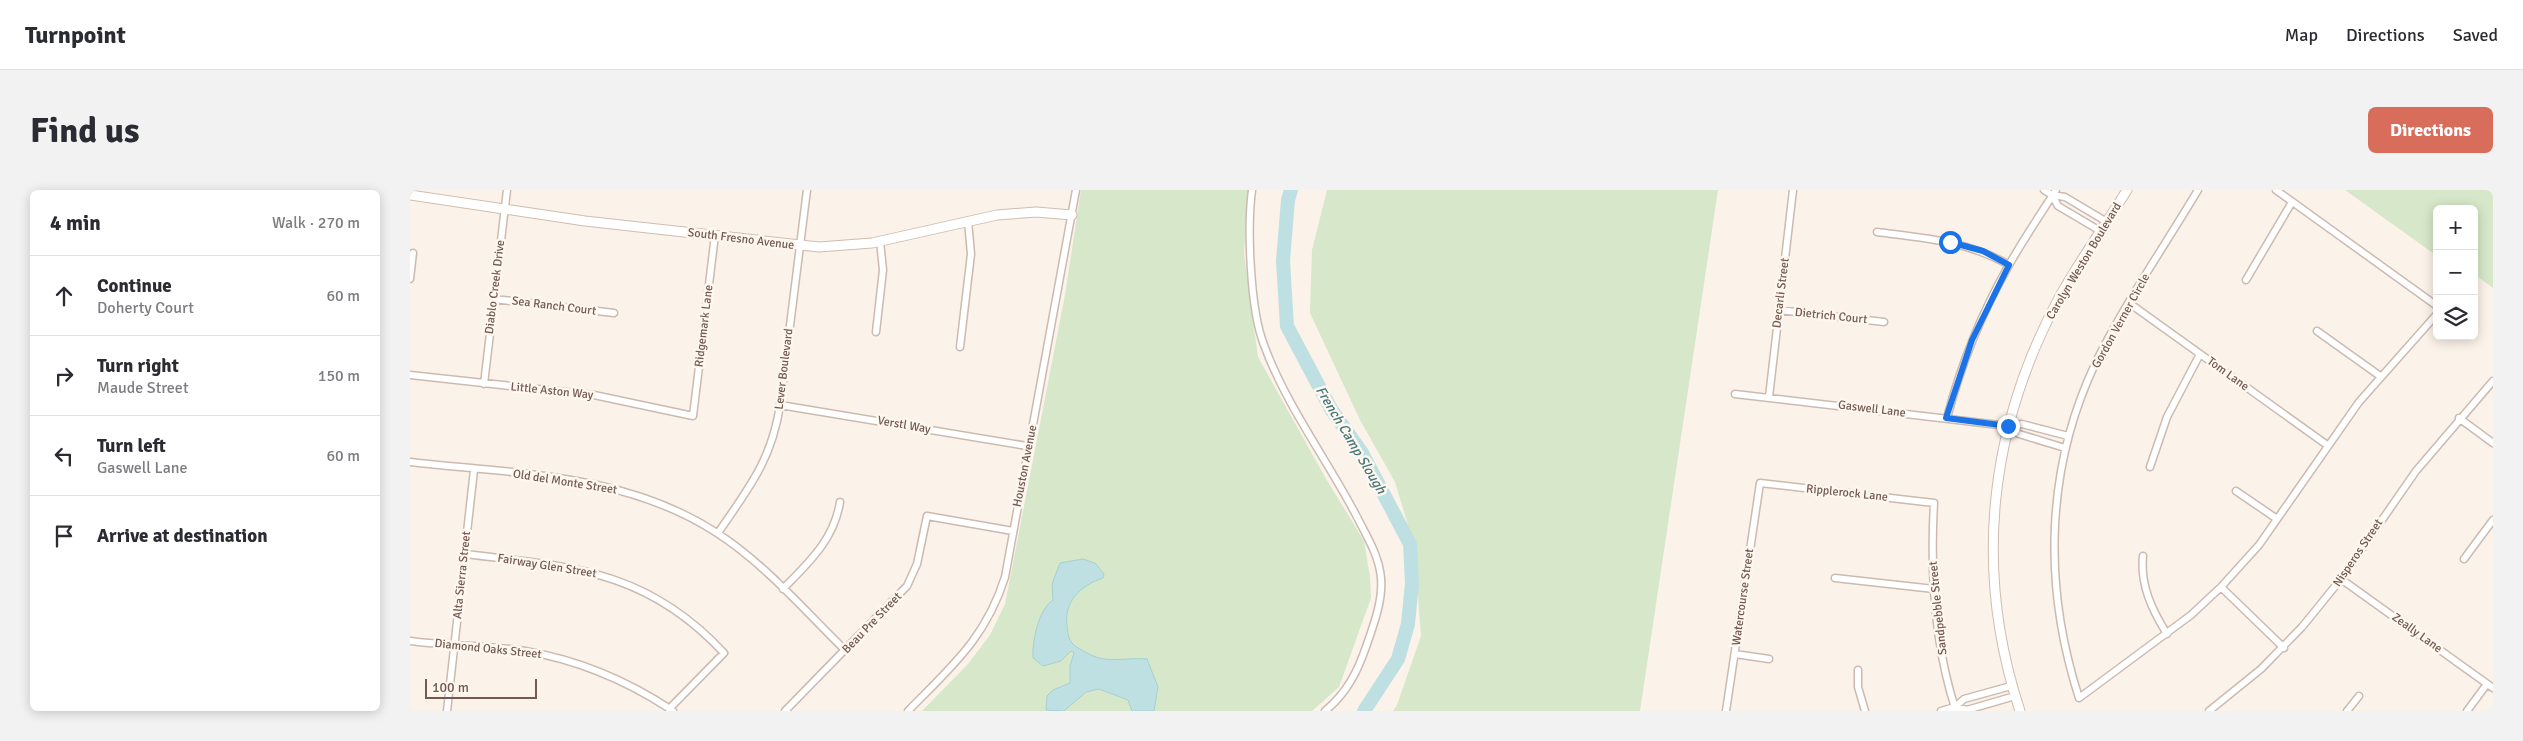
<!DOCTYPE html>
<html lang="en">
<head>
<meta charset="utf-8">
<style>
  body { margin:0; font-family:Signika,sans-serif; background:#f2f2f3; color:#2b2b33 }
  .controls { position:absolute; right:15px; top:15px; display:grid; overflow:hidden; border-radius:8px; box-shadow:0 2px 12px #0003 }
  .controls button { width:45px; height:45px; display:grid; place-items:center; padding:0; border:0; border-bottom:1px solid #e1e1e2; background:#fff; color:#2b2b33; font:25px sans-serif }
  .scale { position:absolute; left:15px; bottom:12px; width:112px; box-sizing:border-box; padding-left:5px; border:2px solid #73594f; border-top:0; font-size:14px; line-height:18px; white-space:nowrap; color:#73594f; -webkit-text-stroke:4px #fdf7ef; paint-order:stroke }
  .stop { position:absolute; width:15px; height:15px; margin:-11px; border:4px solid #1a73e8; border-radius:50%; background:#fff }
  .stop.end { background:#1a73e8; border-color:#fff; box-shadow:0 1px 5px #0008 }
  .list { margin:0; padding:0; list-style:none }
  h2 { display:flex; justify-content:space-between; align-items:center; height:65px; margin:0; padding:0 20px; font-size:21px }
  h2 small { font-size:16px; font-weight:400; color:#7c7c81 }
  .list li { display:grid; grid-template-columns:32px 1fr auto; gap:15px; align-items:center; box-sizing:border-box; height:80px; padding:0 20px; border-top:1px solid #e1e1e2 }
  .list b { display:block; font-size:19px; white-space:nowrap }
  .list p { margin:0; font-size:16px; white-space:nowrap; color:#7c7c81 }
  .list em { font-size:16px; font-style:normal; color:#7c7c81 }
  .icon { flex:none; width:28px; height:28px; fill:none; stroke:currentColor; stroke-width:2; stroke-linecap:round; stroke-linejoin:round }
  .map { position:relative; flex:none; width:2083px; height:521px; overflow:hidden; border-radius:8px }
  header { display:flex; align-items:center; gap:30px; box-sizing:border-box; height:70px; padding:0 25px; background:#fff; border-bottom:1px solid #e1e1e2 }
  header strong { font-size:24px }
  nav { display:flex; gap:28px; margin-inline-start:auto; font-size:18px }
  .intro { display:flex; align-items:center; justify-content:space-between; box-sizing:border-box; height:120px; padding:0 30px }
  h1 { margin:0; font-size:35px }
  .button { padding:12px 22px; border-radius:8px; background:#d86d5b; color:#fff; font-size:18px; font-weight:700 }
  main { display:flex; gap:30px; padding:0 30px }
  aside { flex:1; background:#fff; border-radius:8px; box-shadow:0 2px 12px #0003 }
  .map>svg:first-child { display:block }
</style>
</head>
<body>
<header>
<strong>Turnpoint</strong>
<nav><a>Map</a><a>Directions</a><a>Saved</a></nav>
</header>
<div class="intro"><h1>Find us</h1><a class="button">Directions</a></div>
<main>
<aside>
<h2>4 min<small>Walk · 270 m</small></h2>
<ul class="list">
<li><svg class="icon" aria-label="ahead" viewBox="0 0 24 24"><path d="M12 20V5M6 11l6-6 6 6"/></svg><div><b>Continue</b><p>Doherty Court</p></div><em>60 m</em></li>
<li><svg class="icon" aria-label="right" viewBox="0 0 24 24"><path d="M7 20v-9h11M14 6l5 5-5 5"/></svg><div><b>Turn right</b><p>Maude Street</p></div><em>150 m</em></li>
<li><svg class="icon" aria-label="left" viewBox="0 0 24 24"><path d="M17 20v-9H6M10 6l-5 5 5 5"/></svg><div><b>Turn left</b><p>Gaswell Lane</p></div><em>60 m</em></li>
<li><svg class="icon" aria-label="arrive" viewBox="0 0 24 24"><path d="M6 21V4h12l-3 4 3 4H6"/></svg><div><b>Arrive at destination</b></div></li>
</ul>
</aside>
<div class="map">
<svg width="2083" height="521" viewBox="0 0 2083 521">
  <rect width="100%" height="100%" fill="#fbf2e9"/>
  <path fill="#d7e7c9" d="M671,0H838L834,64L848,167L915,287L954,351L960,387L961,408L929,497L902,521H512L558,474L580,445L595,414L655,105Z
    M917,0H1308L1230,521H983L987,515L1011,446L1004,355L985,292L950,230L900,123L902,60Z
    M1935,0H2083V98L2064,84V19H2027V66Z"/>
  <path fill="#bfe0e3" stroke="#a6d0d3" d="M673,369L685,373L694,384L693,388C670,396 654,411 657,436C658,443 658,449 663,454C667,458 677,463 683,466C699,473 720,467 737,469L748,497L744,521H722L718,510L689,499L676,502L654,521L636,520L637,506L643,500L660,493V476L664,463L661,461L651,471L633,476L623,468C622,452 628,420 643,410L642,394L650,373Z"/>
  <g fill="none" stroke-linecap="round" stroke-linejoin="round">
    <path stroke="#bfe0e3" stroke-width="14" d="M881,0L878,10L873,71L877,136L921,219L952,263L1000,354L1002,393L998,434L988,469L954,521"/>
    <g stroke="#ccbab0" stroke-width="9">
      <path id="street" d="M842,0C837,38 840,119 854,155C876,215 916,268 946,325C956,345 969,365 971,388C973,410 964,434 957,454C948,481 937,503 915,521
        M1634,0L1642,5L1655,7L1697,32
        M1788,0C1754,57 1715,113 1686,172C1635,279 1633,396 1669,508L1781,425L1811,397L1849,355L1949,212L2027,124
        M1866,0L2027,116
        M1642,5L1648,16L1692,42
        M1467,42C1513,48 1558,51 1599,75
        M0,89L3,63
        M1836,90L1882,12
        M84,109L204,123
        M1719,113L1917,255
        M1369,120L1474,132
        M1907,141L1970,186
        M466,142L473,80L470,51
        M550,157L561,64L558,31
        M0,185L184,205L283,226L305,45
        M74,194L97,0
        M1325,204L1598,236L1612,234L1658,246
        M1359,207L1383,0
        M370,215L617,256
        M1537,228C1551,174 1571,124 1599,75C1613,50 1630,25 1646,0
        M2049,228L2083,253
        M1598,236L1609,244L1655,258
        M0,272C105,284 215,283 307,343C355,374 394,420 435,460
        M1740,277L1757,227L1790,164
        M1826,301L1867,329
        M308,343C338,299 362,270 370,215L397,0
        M55,364C161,377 236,379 314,463L259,519
        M1733,366C1730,395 1742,420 1757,444
        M2054,369L2083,330
        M1425,388L1524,399
        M1931,389L2083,498
        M1811,397L1874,458
        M373,399C399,372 424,350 430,312
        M0,451C38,456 77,455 115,461C169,470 218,491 263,521
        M1325,464L1359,469
        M1448,480V497L1455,521
        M1545,517L1557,520L1605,506
        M37,521L64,280
        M375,521L497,396L507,374L517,326L603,341
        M498,521C541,477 576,448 595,387L666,0
        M1316,521L1350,293L1524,313C1520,383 1524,454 1546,521
        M1531,521L1545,517L1554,509L1601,496
        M1799,521L1851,479L1892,437L1931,389L2006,281L2083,191
        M1937,521L1949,506
        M2057,521L2077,494"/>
    </g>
    <g stroke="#d0bcb1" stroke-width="11">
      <path id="secondary" d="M0,5L175,31L409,57L462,53L587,25L626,22L662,25
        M1610,521C1563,379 1579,237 1650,106C1670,70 1695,36 1717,0"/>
    </g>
    <use href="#street" stroke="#fff" stroke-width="6"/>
    <use href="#secondary" stroke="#fff" stroke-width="9"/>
  </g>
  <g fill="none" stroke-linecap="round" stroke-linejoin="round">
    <path stroke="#1a73e8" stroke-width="6" d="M1540,52L1573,61L1599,75L1562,150L1536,228L1598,236"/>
  </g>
  <g text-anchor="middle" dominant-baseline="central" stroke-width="5" stroke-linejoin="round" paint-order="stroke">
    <g font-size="12" fill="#73594f" stroke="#fdf7ef">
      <text transform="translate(331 49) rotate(7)">South Fresno Avenue</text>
      <text transform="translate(1674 71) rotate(-59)">Carolyn Weston Boulevard</text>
      <text transform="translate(85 97) rotate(-83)">Diablo Creek Drive</text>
      <text transform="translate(1371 103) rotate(-83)">Decarli Street</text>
      <text transform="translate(144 116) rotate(7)">Sea Ranch Court</text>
      <text transform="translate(1421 126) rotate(6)">Dietrich Court</text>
      <text transform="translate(1711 131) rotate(-61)">Gordon Verner Circle</text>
      <text transform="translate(294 136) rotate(-83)">Ridgemark Lane</text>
      <text transform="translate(374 179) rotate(-83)">Lever Boulevard</text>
      <text transform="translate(1818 184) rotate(36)">Tom Lane</text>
      <text transform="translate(142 201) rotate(6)">Little Aston Way</text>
      <text transform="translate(1462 219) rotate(7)">Gaswell Lane</text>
      <text transform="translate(494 235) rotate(10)">Verstl Way</text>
      <text transform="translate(615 276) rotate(-79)">Houston Avenue</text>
      <text transform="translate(155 292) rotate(9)">Old del Monte Street</text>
      <text transform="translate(1437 303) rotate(6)">Ripplerock Lane</text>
      <text transform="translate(1948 363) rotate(-56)">Nisperos Street</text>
      <text transform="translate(137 376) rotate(9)">Fairway Glen Street</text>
      <text transform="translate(52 385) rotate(-84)">Alta Sierra Street</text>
      <text transform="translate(1333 407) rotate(-82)">Watercourse Street</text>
      <text transform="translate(1528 418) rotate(-96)">Sandpebble Street</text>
      <text transform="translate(462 433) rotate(-46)">Beau Pre Street</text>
      <text transform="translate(2007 443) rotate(36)">Zeally Lane</text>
      <text transform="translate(78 459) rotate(6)">Diamond Oaks Street</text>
    </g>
    <g font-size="14" font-style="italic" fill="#47787d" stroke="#fdf7ef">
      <text transform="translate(941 250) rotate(59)">French Camp Slough</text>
    </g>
  </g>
</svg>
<div class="controls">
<button>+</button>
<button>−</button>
<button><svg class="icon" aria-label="layers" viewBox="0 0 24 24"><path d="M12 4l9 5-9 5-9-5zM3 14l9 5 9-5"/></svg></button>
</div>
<div class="scale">100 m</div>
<div class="stop" style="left:1540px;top:52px"></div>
<div class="stop end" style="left:1598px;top:236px"></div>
</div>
</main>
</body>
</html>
